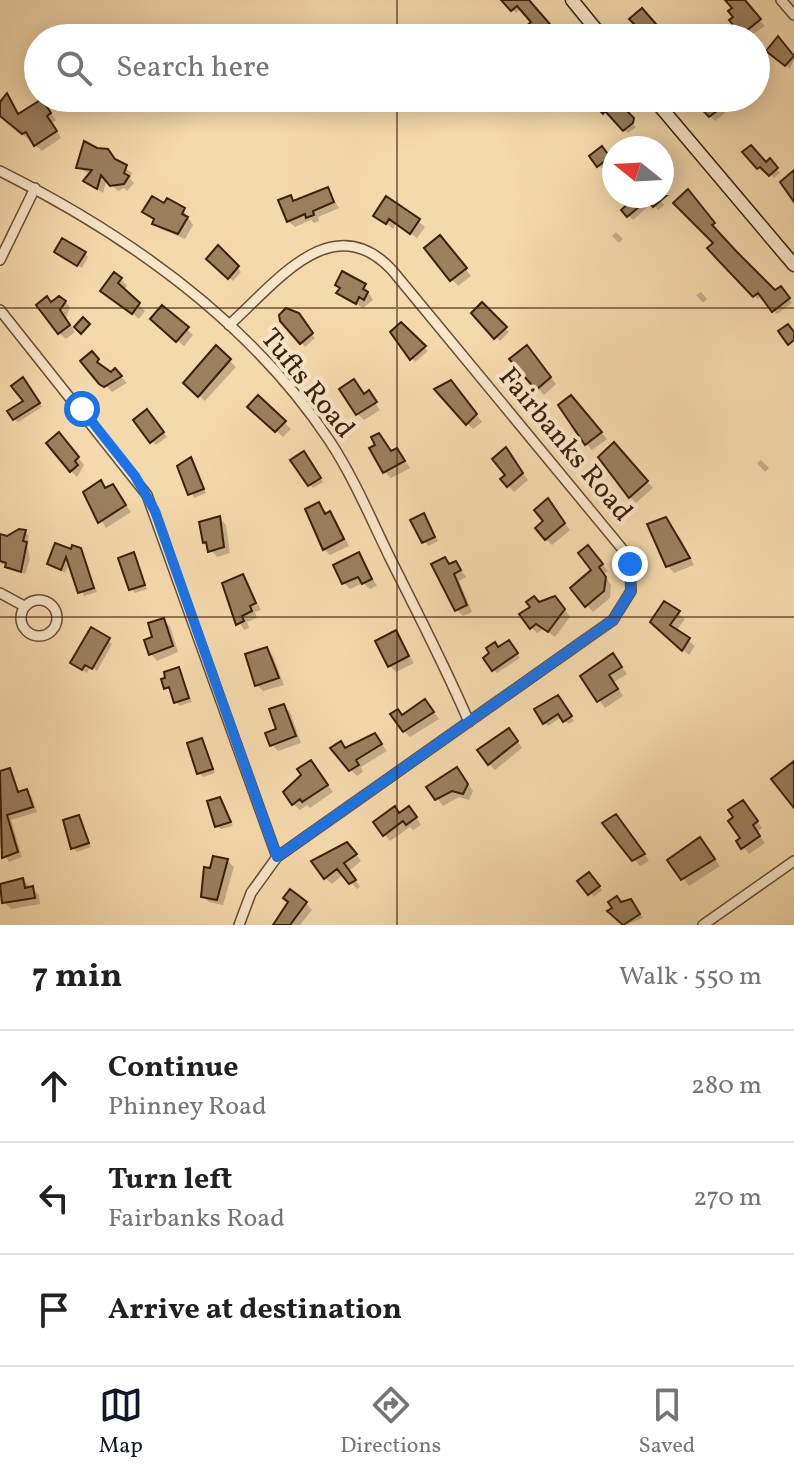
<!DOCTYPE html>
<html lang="en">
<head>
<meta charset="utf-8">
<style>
  body { margin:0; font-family:Vollkorn,serif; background:#f2f2f2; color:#202124 }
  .compass { position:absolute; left:602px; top:136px; width:72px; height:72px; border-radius:50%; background:#fff; box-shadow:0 4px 20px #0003; rotate:288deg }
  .stop { position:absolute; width:24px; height:24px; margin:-18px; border:6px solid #1a73e8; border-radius:50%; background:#fff }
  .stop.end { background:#1a73e8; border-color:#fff; box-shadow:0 2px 8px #0008 }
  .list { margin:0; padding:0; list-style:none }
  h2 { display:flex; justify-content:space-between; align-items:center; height:104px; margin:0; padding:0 32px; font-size:34px }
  h2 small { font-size:26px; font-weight:400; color:#757577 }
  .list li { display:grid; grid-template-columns:52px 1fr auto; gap:24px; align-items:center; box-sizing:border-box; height:112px; padding:0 32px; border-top:2px solid #e0e0e0 }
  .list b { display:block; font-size:30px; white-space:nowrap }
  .list p { margin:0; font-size:26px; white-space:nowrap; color:#757577 }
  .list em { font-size:26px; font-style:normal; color:#757577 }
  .icon { flex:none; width:44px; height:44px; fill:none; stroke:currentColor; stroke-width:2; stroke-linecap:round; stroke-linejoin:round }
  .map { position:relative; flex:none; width:794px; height:925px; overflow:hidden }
  .search { position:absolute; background:#fff; box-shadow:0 4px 20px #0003; left:24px; right:24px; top:24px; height:88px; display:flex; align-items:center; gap:20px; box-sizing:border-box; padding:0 28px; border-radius:44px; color:#757577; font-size:30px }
  .sheet { height:440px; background:#fff }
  nav { display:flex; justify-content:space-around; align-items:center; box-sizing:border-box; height:112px; border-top:2px solid #e0e0e0; background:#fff; font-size:22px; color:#757577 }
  nav a { display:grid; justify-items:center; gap:4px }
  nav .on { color:#111827 }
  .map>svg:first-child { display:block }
</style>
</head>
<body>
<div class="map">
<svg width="794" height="925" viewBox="0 0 794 925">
  <rect width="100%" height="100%" fill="#f4d9ac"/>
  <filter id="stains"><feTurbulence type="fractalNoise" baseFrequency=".0025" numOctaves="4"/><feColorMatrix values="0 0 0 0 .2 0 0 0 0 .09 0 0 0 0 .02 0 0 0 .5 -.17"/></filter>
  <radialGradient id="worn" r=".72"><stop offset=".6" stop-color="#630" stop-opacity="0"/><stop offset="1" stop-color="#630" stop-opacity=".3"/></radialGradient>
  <path fill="#0003" d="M504,0H529L561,38H536L528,27L534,22L522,8L516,13Z
    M731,0H741L765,26L747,38Z
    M642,10L669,38H658L651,31L647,35L632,19Z
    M507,31L508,32L513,38H503Z
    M778,39L794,58L790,69L773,55L772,43Z
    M7,96L20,115L42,101L56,120L52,123L61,138L42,151L0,115V105Z
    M591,98H612L636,127L628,133Z
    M699,98H712L725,113L715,121L696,101Z
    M605,152L613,162L603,170L592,156Z
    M745,152L766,164L770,161L780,173L774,178L766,169L762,172Z
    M117,162L132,173L130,179L134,183L127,191L124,188L118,191L107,179L103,193L85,181L90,174L78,168Z
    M327,189L339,208L318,217L319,221L314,223L311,220L295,227L288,221L290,197L295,202Z
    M691,195L717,228L714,230L775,293L784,292L792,303L777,314L762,296L758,299L710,249L715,243Z
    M640,196H656L664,205L658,210L652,203L633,220L624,210Z
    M183,210L193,225L185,239L161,229L145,212Z
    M376,215L418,221L425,227L417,238L396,224L393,229Z
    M616,232L623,239L619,243L612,236Z
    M446,244L471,276L458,286L427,249Z
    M218,248L241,272L233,281L208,259Z
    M84,253L88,257L82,268L60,256Z
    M121,279L127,286L124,290L145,311L139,319L103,291Z
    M365,286L373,300L363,308L339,293Z
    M701,292L707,299L703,303L696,295Z
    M64,300L70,307L66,318L75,332L66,339L59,333L52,304Z
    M482,305L509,332L500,341L474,313Z
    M281,315L302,320L315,338L305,347Z
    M159,325L187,329L193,335L184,346Z
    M401,325L428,351L415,362L403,348Z
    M216,348L236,367L205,401L185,382Z
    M92,353L103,369L111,375L115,371L127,383L112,392L83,361Z
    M533,354L556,384L544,395L512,359Z
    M26,383L42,407L18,422L14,419L26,402Z
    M457,389L482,422L473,429L467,423Z
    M365,396L371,397L380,410L364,420L358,414Z
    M258,397L291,429L283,437L249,407Z
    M577,404L607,439L592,450L586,443Z
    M150,416L167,437L156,445L152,441Z
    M379,435L392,453L397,450L403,457L410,468L391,478L385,472L372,449L378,446Z
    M65,441L84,465L77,477L71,471Z
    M506,450L528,480L514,492L503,479L508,475Z
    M620,451L653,488L636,503L630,497Z
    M304,453L323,482L313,488L309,484Z
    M190,459L206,493L194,498L180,463Z
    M761,460L769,468L765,472L757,463Z
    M101,483L107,489L112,486L131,512L106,528L85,493Z
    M548,500L570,530L552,545L546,539Z
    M319,505L336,520L349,546L330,555L324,549Z
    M424,516L438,541L428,546L413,521Z
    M220,518L226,525L230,553L217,557L204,542Z
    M666,519L681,539L694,565L674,573L668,566Z
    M25,532L29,536L27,544L30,559L25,574L0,563V536L7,538Z
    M80,550L97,592L84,596L70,561L65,573L49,564Z
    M133,554L147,589L135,593L131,589Z
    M594,554L608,571L604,574L611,585L610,598L593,612L587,605Z
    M359,555L377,586L370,589L363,583L350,589L344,583Z
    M445,559L452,566L456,563L466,577L459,581L472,612L463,616L457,610Z
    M243,576L261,610L255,612L257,618L247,622L249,628L244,630L228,603Z
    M540,604H561L570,617L555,637L544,629L537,633L531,627Z
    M678,613L685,619L676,631L695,646L689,655L658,628Z
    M163,620L170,626L178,652L157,661L151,654Z
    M396,633L414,663L396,672L390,666Z
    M108,640L112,644L97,671L90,667L87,673L77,667Z
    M512,646L520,658L497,673L494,670Z
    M267,650L273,656L284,685L263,691L257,685Z
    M613,655L627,674L614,682L623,696L605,708L583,677Z
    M179,669L192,702L179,706L172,691L166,687Z
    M561,701L574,721L568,724L562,717L548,726L544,722Z
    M283,706L290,712L301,743L278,751L272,745Z
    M431,708L439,719L410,737L404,731L403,717Z
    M375,735L387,751L361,767L363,772L357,776L350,769L341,744L347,750Z
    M515,737L522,748L495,770L489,764Z
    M202,740L215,773L203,777L199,773Z
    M317,769L333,792L310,808L307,805L300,810L293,804L304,776Z
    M9,770L21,794L27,792L32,797L37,812L11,820L22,857L9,862L0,847V773Z
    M463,776L473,791L469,800L459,797L443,806L429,788Z
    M219,800L233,826L221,829L217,826Z
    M395,809L400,814L415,815L421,825L413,830L410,827L390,841L384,834Z
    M749,809L762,828L757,832L765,843L749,854L738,841L743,838Z
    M79,817L91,847L77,852L73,848Z
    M622,823L649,861L640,866L605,824Z
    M706,845L720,866L689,886L670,860Z
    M354,851L361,861L349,871L360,887L357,889L344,874L332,884L325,878Z
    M214,858L228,861L234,867L223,905L209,902L203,896Z
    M593,878L602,890L594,897L580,881Z
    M23,880L39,895L40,904L11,909L4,902Z
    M290,902L306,903L312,910L300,925H275Z
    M622,904L634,905L643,918L625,925L611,911Z"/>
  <path fill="#9b805e" stroke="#3a200a" stroke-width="2" d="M501,0H529L562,38H544L538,31L533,36L525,27L531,22L517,6L511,11Z
    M725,0H745L761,19L741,35L729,20L733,17L728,11L732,8Z
    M642,8L662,31L655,37L645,27L641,31L629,19Z
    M778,36L794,56L785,66L766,51Z
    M7,93L18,114L42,99L51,113L47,116L57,131L34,146L26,132L22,134L0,116V102Z
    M597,98H614L634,118L633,123L623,131L605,111L603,114L592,103Z
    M691,98H714L722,107L709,117Z
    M84,141L97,148L108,149L115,159L127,165L124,173L129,176L124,184L110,186L101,175L97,189L83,181L92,170L76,168Z
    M751,145L766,162L770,158L778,168L769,176L760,167L757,169L742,152Z
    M602,146L610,157L597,167L589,156Z
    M794,170V202L780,182Z
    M328,187L334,202L313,211L314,215L306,218L305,214L287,222L278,200L291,195L293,201Z
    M688,189L715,223L712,225L737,252L775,290L781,286L790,298L772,312L758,293L753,297L717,259L707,248L713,243L673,203Z
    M152,196L164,203L167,198L185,208L182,214L188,217L178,234L152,224L154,219L142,212Z
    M386,196L420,219L410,234L389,219L386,224L373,216Z
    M637,196H666L653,207L647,200L627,217L621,210Z
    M440,235L467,268L450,281L424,248Z
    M62,238L86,252L77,266L54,252Z
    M218,245L239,266L228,279L206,259Z
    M342,271L366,284L363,289L368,292L364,300L359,297L356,304L336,293L340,288L335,285Z
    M114,272L122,278L118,283L140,303L132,314L100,291Z
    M47,296L51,302L59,296L66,301L60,310L70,325L58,334L36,305Z
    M482,302L507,327L494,339L471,313Z
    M162,305L189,327L176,342L150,319Z
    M286,308L299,313L313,333L300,344L280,321L279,315Z
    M83,317L90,324L81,334L74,327Z
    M401,322L426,346L410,360L390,332Z
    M788,324L794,332V340L788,345L778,331Z
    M216,345L231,359L198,397L183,383Z
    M527,345L551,377L536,390L509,359Z
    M92,351L99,359L97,362L111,372L115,368L122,376L104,387L99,384L80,361Z
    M23,377L40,403L13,420L7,411L23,401L11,386Z
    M354,379L364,394L369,390L377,402L356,415L339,389Z
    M451,380L477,414L466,425L434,389Z
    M258,395L286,421L275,432L247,407Z
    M571,395L602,432L585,445L558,405Z
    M147,409L164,432L150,443L133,420Z
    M59,432L79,457L75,461L78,465L70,472L46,443Z
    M379,433L391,451L397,448L405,461L383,473L369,448L375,445L371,437Z
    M614,442L648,481L629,498L598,457Z
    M506,447L523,473L507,487L500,479L505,475L492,459Z
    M304,451L321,478L308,486L290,460Z
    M191,457L204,489L188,495L177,466Z
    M101,480L105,488L113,484L126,505L98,523L83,492Z
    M548,498L565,523L545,540L535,528L543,521L534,510Z
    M319,502L325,514L330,511L344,539L323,550L305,509Z
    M424,513L435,537L422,543L410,520Z
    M220,516L224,547L208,552L206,542L203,543L199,522Z
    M666,517L690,558L666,567L647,524Z
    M19,529L26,530L23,541L27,542L21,572L5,567L6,563L0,561V534L7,536Z
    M55,543L71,549L72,545L81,548L94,588L78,593L66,557L61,570L47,564Z
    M588,545L603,564L599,567L606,577L604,591L585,607L570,588L591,570L578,553Z
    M134,552L145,585L129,590L118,558Z
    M359,552L372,579L362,584L358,577L342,584L333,565Z
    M445,557L449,564L456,561L461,570L454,574L467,605L455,611L431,564Z
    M243,574L256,603L250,606L252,611L242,616L244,621L236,625L222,583Z
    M534,596L539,602L555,596L565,609L548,632L536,624L530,629L519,614L530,607L526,602Z
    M664,601L680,611L670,625L690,638L682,651L650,622Z
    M164,618L173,646L149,655L144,640L152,637L148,623Z
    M91,627L110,638L92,669L85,665L82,670L70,663Z
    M396,630L409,656L388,667L375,641Z
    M509,640L518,653L492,671L483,658L489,653L486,648L495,642L498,647Z
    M267,647L279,678L255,686L245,654Z
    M613,653L622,667L609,675L618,689L597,702L580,676Z
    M179,667L189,698L174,703L169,687L164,689L161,679L165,678L164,672Z
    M558,695L572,716L563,722L558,714L543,724L534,709Z
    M425,699L434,712L403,732L390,714L398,709L402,715Z
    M284,704L296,736L270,746L265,733L276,729L269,709Z
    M509,728L518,741L488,765L477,750Z
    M375,733L382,744L356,760L359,765L349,771L330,748L341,741L345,748Z
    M202,738L213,769L197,774L187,743Z
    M311,760L328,785L302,802L300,799L292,805L283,792L301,775L297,769Z
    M794,761V808L771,779Z
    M457,767L468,784L463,794L452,791L435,800L426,787Z
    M10,768L18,792L27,789L33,807L7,815L18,852L2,858L0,771Z
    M220,797L231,822L215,827L207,801Z
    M743,800L758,821L753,825L760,836L741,849L736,841L740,838L728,821L733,817L728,810Z
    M395,806L399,813L409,806L417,817L406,825L403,821L383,836L373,822Z
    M616,814L645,854L632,861L602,823Z
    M79,815L89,843L71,849L63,820Z
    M700,837L715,859L681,880L667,860Z
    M347,842L357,854L344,863L356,880L349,884L337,869L324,879L311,861Z
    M213,856L228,859L217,900L201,897L204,867L210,868Z
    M589,872L600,886L588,895L577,881Z
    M23,878L25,888L33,886L35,898L2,903L0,884Z
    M290,889L307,902L290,925H273L288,902L283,898Z
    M617,896L621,902L631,899L640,914L623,925L607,911L612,908L608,902Z"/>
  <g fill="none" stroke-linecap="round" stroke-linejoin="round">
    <g stroke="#684e32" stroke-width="12">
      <path id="minor" d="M781,0L794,15
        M0,171C126,234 249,320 329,440C353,476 371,519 390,558C417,612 445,666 469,722
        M0,260L35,188
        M0,310L147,495L277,857
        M229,325C275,284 332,206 392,270L624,551L630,564L631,591L613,620L277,857L251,893L239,925
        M0,593L24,606
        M21 618a18 18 0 1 1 36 0a18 18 0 1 1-36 0Z
        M703,925L794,861"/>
    </g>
    <g stroke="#3a200a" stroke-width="15">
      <path id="secondary" d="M572,0L603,38
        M653,98L794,265"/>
    </g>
    <use href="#minor" stroke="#f8e6c9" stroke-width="9"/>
    <use href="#secondary" stroke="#f8e6c9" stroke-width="12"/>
  </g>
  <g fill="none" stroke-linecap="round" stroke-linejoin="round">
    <path stroke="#1a73e8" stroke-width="10" d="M82,409L135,476L155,511L277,857L613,620L631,591L630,564"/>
  </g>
  <path fill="none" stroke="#3a200a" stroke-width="2" stroke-opacity="0.55" d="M397,0V38M397,98V925M0,308H794M0,617H794"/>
  <g text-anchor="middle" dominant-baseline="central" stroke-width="8" stroke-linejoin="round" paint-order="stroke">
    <g font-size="28" fill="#3a200a" stroke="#f8e6c9">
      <text transform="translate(307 384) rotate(51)">Tufts Road</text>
      <text transform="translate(565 445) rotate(50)">Fairbanks Road</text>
    </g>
  </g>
  <rect width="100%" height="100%" filter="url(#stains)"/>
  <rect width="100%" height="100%" fill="url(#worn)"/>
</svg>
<svg class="compass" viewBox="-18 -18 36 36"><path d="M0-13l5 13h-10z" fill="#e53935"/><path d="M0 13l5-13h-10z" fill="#757577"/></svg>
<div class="stop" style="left:82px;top:409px"></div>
<div class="stop end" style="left:630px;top:564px"></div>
<div class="search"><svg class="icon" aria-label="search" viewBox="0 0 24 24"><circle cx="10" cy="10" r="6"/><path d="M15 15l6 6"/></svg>Search here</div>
</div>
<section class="sheet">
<h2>7 min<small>Walk · 550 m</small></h2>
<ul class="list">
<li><svg class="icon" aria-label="ahead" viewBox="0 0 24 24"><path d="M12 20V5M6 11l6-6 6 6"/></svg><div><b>Continue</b><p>Phinney Road</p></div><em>280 m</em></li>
<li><svg class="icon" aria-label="left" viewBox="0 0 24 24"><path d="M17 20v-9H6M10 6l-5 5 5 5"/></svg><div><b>Turn left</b><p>Fairbanks Road</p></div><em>270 m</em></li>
<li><svg class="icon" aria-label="arrive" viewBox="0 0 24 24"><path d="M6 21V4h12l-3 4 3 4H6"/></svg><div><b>Arrive at destination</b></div></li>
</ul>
</section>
<nav>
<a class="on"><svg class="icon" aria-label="map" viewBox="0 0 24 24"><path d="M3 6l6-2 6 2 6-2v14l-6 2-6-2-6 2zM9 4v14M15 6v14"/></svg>Map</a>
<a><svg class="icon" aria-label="directions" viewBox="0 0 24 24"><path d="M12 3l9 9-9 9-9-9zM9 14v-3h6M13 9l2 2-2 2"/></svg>Directions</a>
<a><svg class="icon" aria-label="saved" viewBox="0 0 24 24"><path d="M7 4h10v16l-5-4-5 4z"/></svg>Saved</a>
</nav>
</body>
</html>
